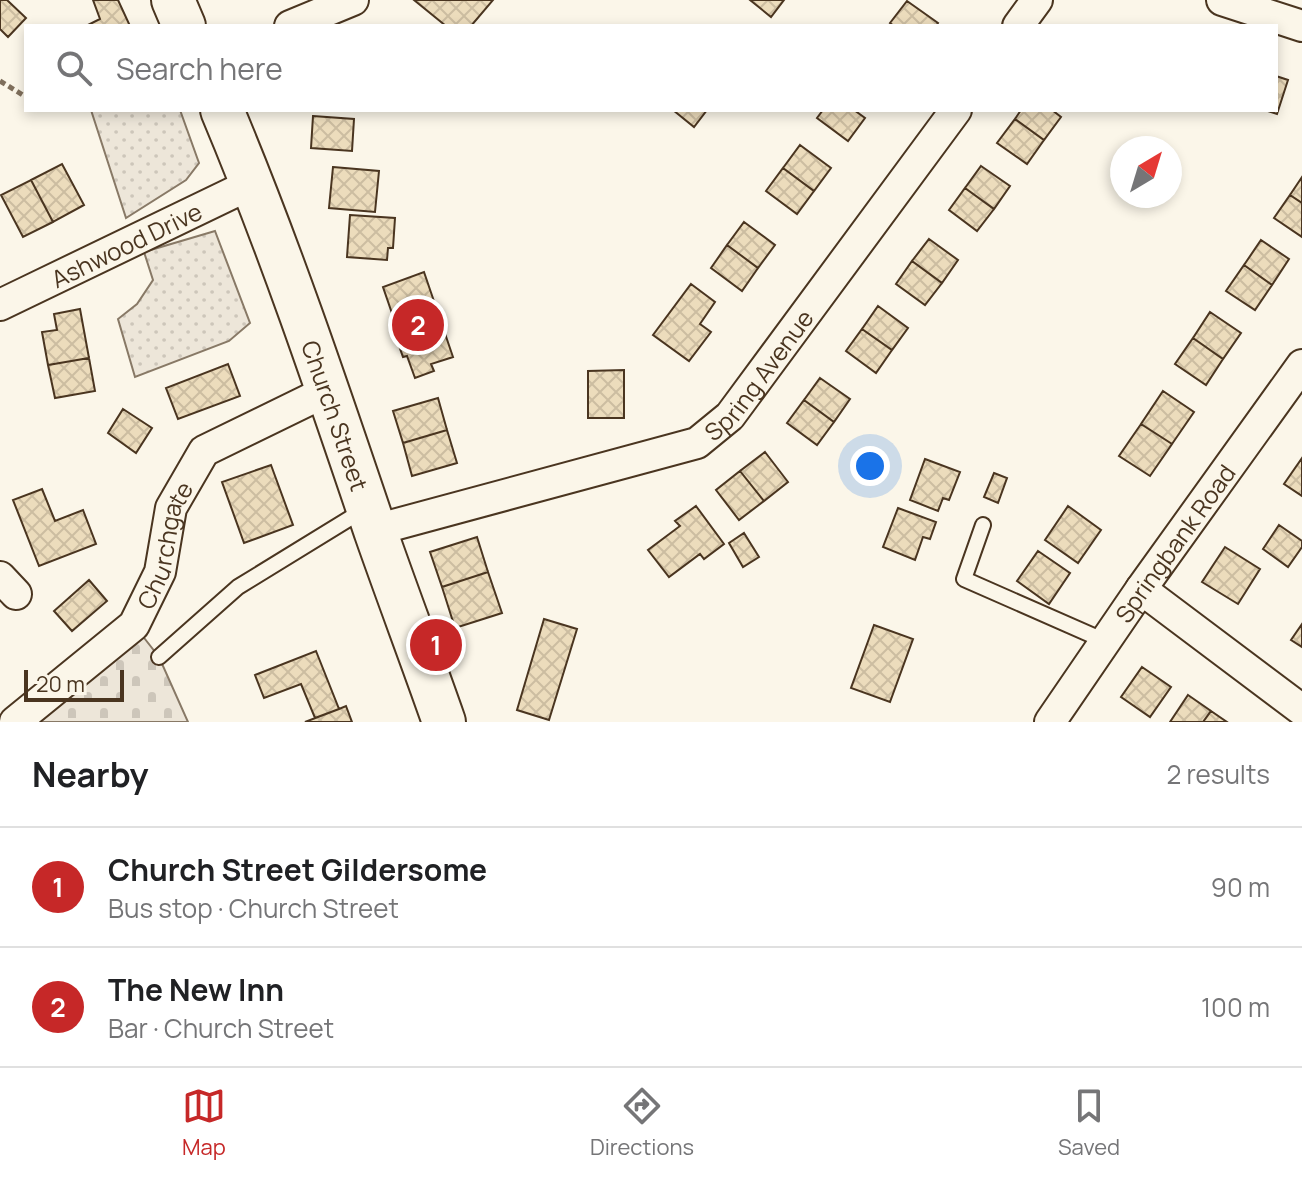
<!DOCTYPE html>
<html lang="en">
<head>
<meta charset="utf-8">
<style>
  body { margin:0; font-family:Manrope,sans-serif; background:#f2f2f2; color:#202124 }
  .compass { position:absolute; left:1110px; top:136px; width:72px; height:72px; border-radius:50%; background:#fff; box-shadow:0 4px 12px #0003; rotate:38deg }
  .scale { position:absolute; left:24px; bottom:20px; width:100px; box-sizing:border-box; padding-left:8px; border:4px solid #4a3520; border-top:0; font-size:22px; line-height:28px; white-space:nowrap; color:#4a3520; -webkit-text-stroke:6px #fbf6e9; paint-order:stroke }
  .you { position:absolute; left:870px; top:466px; width:28px; height:28px; margin:-20px; border:6px solid #fff; border-radius:50%; background:#1a73e8; box-shadow:0 0 0 12px #1a73e833 }
  .badge { display:grid; place-items:center; width:52px; height:52px; border-radius:50%; background:#c62828; color:#fff; font-size:26px; font-weight:700 }
  .pin { position:absolute; translate:-50% -50%; border:4px solid #fff; box-shadow:0 2px 8px #0006 }
  .list { margin:0; padding:0; list-style:none }
  h2 { display:flex; justify-content:space-between; align-items:center; height:104px; margin:0; padding:0 32px; font-size:34px }
  h2 small { font-size:26px; font-weight:400; color:#757577 }
  .list li { display:grid; grid-template-columns:52px 1fr auto; gap:24px; align-items:center; box-sizing:border-box; height:120px; padding:0 32px; border-top:2px solid #e0e0e0 }
  .list b { display:block; font-size:30px; white-space:nowrap }
  .list p { margin:0; font-size:26px; white-space:nowrap; color:#757577 }
  .list em { font-size:26px; font-style:normal; color:#757577 }
  .icon { flex:none; width:44px; height:44px; fill:none; stroke:currentColor; stroke-width:2; stroke-linecap:round; stroke-linejoin:round }
  .map { position:relative; flex:none; width:1302px; height:722px; overflow:hidden }
  .search { position:absolute; background:#fff; box-shadow:0 4px 12px #0003; left:24px; right:24px; top:24px; height:88px; display:flex; align-items:center; gap:20px; box-sizing:border-box; padding:0 28px; border-radius:0px; color:#757577; font-size:30px }
  .sheet { height:344px; background:#fff }
  nav { display:flex; justify-content:space-around; align-items:center; box-sizing:border-box; height:112px; border-top:2px solid #e0e0e0; background:#fff; font-size:22px; color:#757577 }
  nav a { display:grid; justify-items:center; gap:4px }
  nav .on { color:#c62828 }
  .map>svg:first-child { display:block }
</style>
</head>
<body>
<div class="map">
<svg width="1302" height="722" viewBox="0 0 1302 722">
  <defs>
    <pattern id="grass-dots" width="8" height="8" patternUnits="userSpaceOnUse" patternTransform="scale(2)"><rect width="8" height="8" fill="#ede6d9"/><path d="M2 2h.1M6 6h.1" fill="none" stroke="#cdc6ba" stroke-width="1.8" stroke-linecap="round"/></pattern>
    <pattern id="cemetery-stones" width="16" height="16" patternUnits="userSpaceOnUse" patternTransform="scale(2)"><rect width="16" height="16" fill="#ede6d9"/><path d="M2 7V4a2 2 0 0 1 4 0v3zM10 15v-3a2 2 0 0 1 4 0v3z" fill="#cdc6ba"/></pattern>
    <pattern id="building-cross-hatch" width="8" height="8" patternUnits="userSpaceOnUse" patternTransform="scale(2)"><rect width="8" height="8" fill="#ecdcbc"/><path d="M0 0l8 8M0 8l8-8" fill="none" stroke="#ccbda1"/></pattern>
  </defs>
  <rect width="100%" height="100%" fill="#fbf6e9"/>
  <path fill="url(#grass-dots)" stroke="#887966" stroke-width="2" d="M91,110H180L199,163L186,180L126,218Z
    M215,231L250,323L229,341L135,377L118,319L137,304L153,280L144,252Z"/>
  <path fill="url(#cemetery-stones)" stroke="#887966" stroke-width="2" d="M134,625L159,657L188,722H15Z"/>
  <path fill="url(#building-cross-hatch)" stroke="#4a3520" stroke-width="2" d="M0,0H7L26,18L8,37L0,29Z
    M93,0H118L130,26H86L100,19Z
    M414,0H493L471,26H446Z
    M750,0H784L771,17Z
    M907,1L938,23L936,26H894L890,23Z
    M1276,76L1288,80L1277,114L1265,110H1276Z
    M673,110H707L694,127Z
    M823,110H854L865,118L848,141L817,118Z
    M1021,110H1052L1061,117L1044,140L1015,119Z
    M313,116L354,119L352,151L311,148Z
    M1015,119L1044,140L1027,164L997,143Z
    M800,145L831,168L814,191L783,168Z
    M62,164L84,205L53,222L31,180Z
    M981,166L1010,186L994,209L965,188Z
    M333,167L379,171L375,212L329,208Z
    M783,168L814,191L797,214L766,191Z
    M1302,177V203L1290,195Z
    M31,180L53,222L23,237L1,195Z
    M965,188L994,209L977,231L949,210Z
    M1290,195L1302,203V237L1274,218Z
    M350,215L395,218L393,248H388L387,260L347,257Z
    M744,222L775,245L758,268L727,245Z
    M929,239L958,260L942,283L912,261Z
    M1261,240L1289,259L1272,285L1244,265Z
    M727,245L758,268L742,291L711,268Z
    M912,261L942,283L925,305L896,284Z
    M1244,265L1272,285L1255,310L1226,291Z
    M424,272L453,357L431,364L434,371L415,378L407,356L403,357L392,326L396,325L383,287Z
    M691,284L715,302L700,324L711,332L689,361L653,335Z
    M878,306L908,328L892,350L862,329Z
    M80,309L89,358L48,365L42,332L57,330L54,314Z
    M1210,312L1241,333L1223,359L1193,338Z
    M862,329L892,350L876,373L846,351Z
    M1193,338L1223,359L1206,385L1175,364Z
    M89,358L95,391L55,398L48,365Z
    M228,364L240,396L178,419L166,388Z
    M624,370V418H588V371Z
    M820,378L850,399L834,422L804,400Z
    M1163,391L1194,412L1172,444L1141,424Z
    M438,398L447,430L403,443L393,411Z
    M804,400L834,422L817,445L787,423Z
    M123,409L152,428L136,453L108,433Z
    M1141,424L1172,444L1150,476L1119,456Z
    M447,430L457,463L412,476L403,443Z
    M765,452L788,482L764,501L740,471Z
    M1302,458V496L1284,484Z
    M925,459L960,472L949,500L943,498L938,511L910,500Z
    M271,465L293,525L244,543L222,482Z
    M740,471L764,501L739,520L716,490Z
    M994,473L1007,478L998,503L984,497Z
    M42,489L55,521L83,510L96,544L39,566L13,500Z
    M696,506L724,544L704,559L700,554L669,577L648,550L680,526L675,521Z
    M1068,506L1101,530L1078,563L1045,540Z
    M898,508L936,522L930,539L923,537L915,560L883,547Z
    M1279,525L1302,541V547L1288,567L1263,549Z
    M744,533L759,557L743,567L729,543Z
    M477,537L488,572L442,587L430,552Z
    M1225,547L1260,569L1238,604L1202,582Z
    M1038,551L1070,573L1049,604L1017,581Z
    M488,572L502,613L455,628L442,587Z
    M89,580L107,601L72,631L54,611Z
    M544,619L577,629L549,720L517,710Z
    M1302,624V647L1291,640Z
    M874,625L913,639L890,702L851,688Z
    M316,651L339,709L315,718L301,684L264,698L255,675Z
    M1142,667L1171,687L1150,717L1121,697Z
    M1188,695L1211,711L1203,722H1170Z
    M346,706L352,722H305L339,709Z
    M1211,711L1227,722H1203Z"/>
  <g fill="none" stroke-linecap="round" stroke-linejoin="round">
    <g stroke="#4a3520" stroke-width="18">
      <path id="lane" d="M983,525L964,579L1105,641
        M159,657L238,587L365,509"/>
    </g>
    <g stroke="#4a3520" stroke-width="34">
      <g id="street">
        <path d="M1222,0L1302,26"/>
        <path d="M290,26L353,0"/>
        <path d="M1018,26L1037,0"/>
        <path id="s1" d="M0,305L253,183"/>
        <path id="s2" d="M375,530L697,443L730,416L956,110"/>
        <path d="M0,577L16,594"/>
        <path d="M1141,589L1302,710"/>
        <path id="s3" d="M15,722L134,625L160,572L171,508L204,451L329,390"/>
        <path id="s4" d="M1050,722L1141,589L1302,365"/>
      </g>
    </g>
    <g stroke="#4a3520" stroke-width="46">
      <g id="secondary">
        <path d="M173,0L184,26"/>
        <path id="s5" d="M222,110C280,248 328,391 376,533C398,596 422,659 444,722"/>
      </g>
    </g>
    <path stroke="#7f6f5c" stroke-width="5" stroke-dasharray="6 4" stroke-linecap="butt" d="M0,81L26,97"/>
    <use href="#lane" stroke="#fbf6e9" stroke-width="14"/>
    <use href="#street" stroke="#fbf6e9" stroke-width="30"/>
    <use href="#secondary" stroke="#fbf6e9" stroke-width="42"/>
  </g>
  <g text-anchor="middle" dominant-baseline="central" stroke-width="6" stroke-linejoin="round" paint-order="stroke">
    <g font-size="24" fill="#4a3520" stroke="#fbf6e9">
      <text stroke="none"><textPath href="#s1" startOffset="140">Ashwood Drive</textPath></text>
      <text stroke="none"><textPath href="#s2" startOffset="426">Spring Avenue</textPath></text>
      <text stroke="none"><textPath href="#s5" startOffset="326">Church Street</textPath></text>
      <text stroke="none"><textPath href="#s4" startOffset="218">Springbank Road</textPath></text>
      <text stroke="none"><textPath href="#s3" startOffset="240">Churchgate</textPath></text>
    </g>
  </g>
</svg>
<svg class="compass" viewBox="-18 -18 36 36"><path d="M0-13l5 13h-10z" fill="#e53935"/><path d="M0 13l5-13h-10z" fill="#757577"/></svg>
<div class="scale">20 m</div>
<div class="you"></div>
<div class="pin badge" style="left:436px;top:645px">1</div>
<div class="pin badge" style="left:418px;top:325px">2</div>
<div class="search"><svg class="icon" aria-label="search" viewBox="0 0 24 24"><circle cx="10" cy="10" r="6"/><path d="M15 15l6 6"/></svg>Search here</div>
</div>
<section class="sheet">
<h2>Nearby<small>2 results</small></h2>
<ul class="list">
<li><span class="badge">1</span><div><b>Church Street Gildersome</b><p>Bus stop · Church Street</p></div><em>90 m</em></li>
<li><span class="badge">2</span><div><b>The New Inn</b><p>Bar · Church Street</p></div><em>100 m</em></li>
</ul>
</section>
<nav>
<a class="on"><svg class="icon" aria-label="map" viewBox="0 0 24 24"><path d="M3 6l6-2 6 2 6-2v14l-6 2-6-2-6 2zM9 4v14M15 6v14"/></svg>Map</a>
<a><svg class="icon" aria-label="directions" viewBox="0 0 24 24"><path d="M12 3l9 9-9 9-9-9zM9 14v-3h6M13 9l2 2-2 2"/></svg>Directions</a>
<a><svg class="icon" aria-label="saved" viewBox="0 0 24 24"><path d="M7 4h10v16l-5-4-5 4z"/></svg>Saved</a>
</nav>
</body>
</html>
